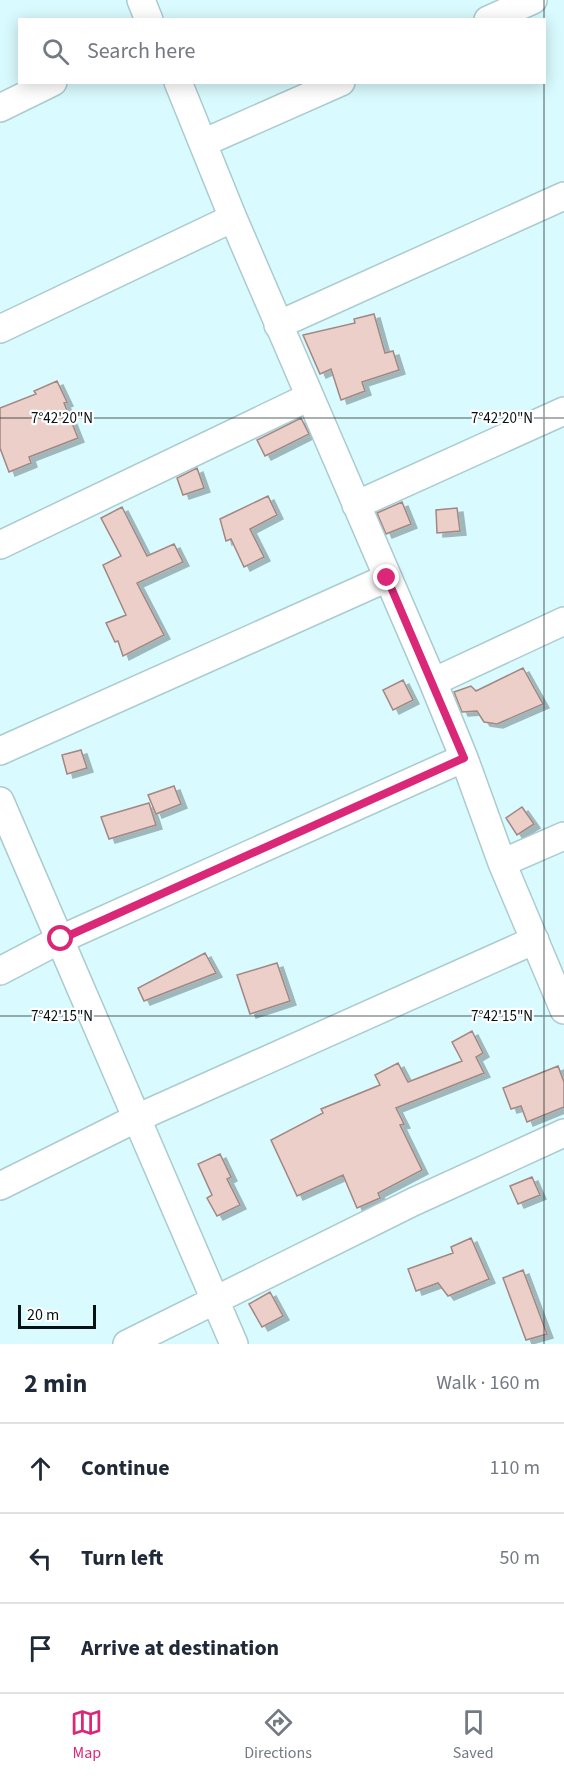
<!DOCTYPE html>
<html lang="en">
<head>
<meta charset="utf-8">
<style>
  body { margin:0; font-family:"Source Sans 3",sans-serif; background:#f6f6f7; color:#1f2937 }
  .scale { position:absolute; left:18px; bottom:15px; width:78px; box-sizing:border-box; padding-left:6px; border:3px solid #061213; border-top:0; font-size:16px; line-height:21px; white-space:nowrap; color:#061213; -webkit-text-stroke:4px #fff; paint-order:stroke }
  .stop { position:absolute; width:18px; height:18px; margin:-14px; border:4px solid #db2777; border-radius:50%; background:#fff }
  .stop.end { background:#db2777; border-color:#fff; box-shadow:0 2px 6px #0008 }
  .list { margin:0; padding:0; list-style:none }
  h2 { display:flex; justify-content:space-between; align-items:center; height:78px; margin:0; padding:0 24px; font-size:26px }
  h2 small { font-size:20px; font-weight:400; color:#747a83 }
  .list li { display:grid; grid-template-columns:39px 1fr auto; gap:18px; align-items:center; box-sizing:border-box; height:90px; padding:0 24px; border-top:2px solid #e0e1e3 }
  .list b { display:block; font-size:22px; white-space:nowrap }
  .list em { font-size:20px; font-style:normal; color:#747a83 }
  .icon { flex:none; width:33px; height:33px; fill:none; stroke:currentColor; stroke-width:2; stroke-linecap:round; stroke-linejoin:round }
  .map { position:relative; flex:none; width:564px; height:1344px; overflow:hidden }
  .search { position:absolute; background:#fff; box-shadow:0 3px 15px #0003; left:18px; right:18px; top:18px; height:66px; display:flex; align-items:center; gap:15px; box-sizing:border-box; padding:0 21px; border-radius:0px; color:#747a83; font-size:22px }
  .sheet { height:348px; background:#fff }
  nav { display:flex; justify-content:space-around; align-items:center; box-sizing:border-box; height:84px; border-top:2px solid #e0e1e3; background:#fff; font-size:16px; color:#747a83 }
  nav a { display:grid; justify-items:center; gap:3px }
  nav .on { color:#db2777 }
  .map>svg:first-child { display:block }
</style>
</head>
<body>
<div class="map">
<svg width="564" height="1344" viewBox="0 0 564 1344">
  <defs>
    <filter id="shadow"><feDropShadow dx="6" dy="4" stdDeviation="0" flood-color="#0004"/></filter>
  </defs>
  <rect width="100%" height="100%" fill="#d9fafe"/>
  <path fill="#eccfc9" stroke="#a28782" stroke-width="1.5" filter="url(#shadow)" d="M374,314L385,353L393,351L399,370L362,382L365,391L341,400L331,369L320,374L303,335L355,323L354,319Z
    M57,381L67,402L64,403L78,438L29,457L31,463L9,472L0,448V408L36,394L34,391Z
    M301,418L309,434L265,456L257,440Z
    M197,468L204,488L183,495L177,478Z
    M268,496L277,515L250,529L264,557L244,567L231,539L226,541L220,519Z
    M402,502L411,524L386,534L377,513Z
    M122,507L147,556L174,544L183,562L137,583L164,635L123,656L118,641L115,642L106,623L126,615L103,565L121,556L101,518Z
    M457,508L460,531L437,533L436,510Z
    M523,668L543,704L497,724L484,722L477,711L462,712L454,692L471,686L476,691Z
    M403,680L413,700L393,710L383,690Z
    M81,750L87,768L67,774L62,755Z
    M174,786L181,804L156,814L148,795Z
    M149,803L156,825L109,839L101,817Z
    M522,807L534,824L517,835L506,818Z
    M205,953L216,973L144,1001L138,988Z
    M277,963L290,1001L250,1014L237,975Z
    M472,1031L483,1053L476,1057L484,1073L396,1108L404,1124L400,1125L422,1170L378,1193L380,1198L357,1208L343,1175L297,1196L271,1140L323,1113L321,1109L380,1085L375,1075L398,1063L408,1082L462,1061L452,1042Z
    M558,1066L564,1082V1107L527,1122L521,1106L511,1109L503,1088Z
    M220,1154L231,1177L227,1179L240,1205L217,1216L207,1198L212,1195L198,1164Z
    M532,1177L540,1195L518,1204L510,1186Z
    M471,1238L489,1279L448,1296L438,1283L416,1291L408,1269L453,1253L451,1247Z
    M523,1270L547,1334L526,1340L503,1278Z
    M270,1292L283,1316L262,1327L249,1304Z"/>
  <g fill="none" stroke-linecap="round" stroke-linejoin="round">
    <g stroke="#abcbcf" stroke-width="30">
      <path id="minor" d="M141,0L149,20
        M488,20L533,0
        M178,82L233,218L433,682L464,758L502,863L564,1010
        M0,108L53,82
        M203,143L341,82
        M278,325L564,196
        M0,329L233,218
        M356,505L564,411
        M0,545L309,397
        M433,682L564,621
        M0,751L387,578
        M0,801L234,1344
        M502,863L564,836
        M0,971L61,939L464,758
        M0,1186L137,1118L535,940
        M127,1344L413,1202L564,1133"/>
    </g>
    <use href="#minor" stroke="#fff" stroke-width="27"/>
  </g>
  <g fill="none" stroke-linecap="round" stroke-linejoin="round">
    <path stroke="#db2777" stroke-width="8" d="M61,939L464,758L387,578"/>
  </g>
  <path fill="none" stroke="#061213" stroke-width="1.5" stroke-opacity="0.45" d="M544,0V20M544,82V1344M0,418H564M0,1016H564"/>
  <g font-size="15" text-anchor="middle" fill="#061213" stroke="#fff" stroke-width="4.5" stroke-linejoin="round" paint-order="stroke">
    <text x="62" y="423">7°42'20"N</text>
    <text x="502" y="423">7°42'20"N</text>
    <text x="62" y="1021">7°42'15"N</text>
    <text x="502" y="1021">7°42'15"N</text>
  </g>
</svg>
<div class="scale">20 m</div>
<div class="stop" style="left:61px;top:939px"></div>
<div class="stop end" style="left:387px;top:578px"></div>
<div class="search"><svg class="icon" aria-label="search" viewBox="0 0 24 24"><circle cx="10" cy="10" r="6"/><path d="M15 15l6 6"/></svg>Search here</div>
</div>
<section class="sheet">
<h2>2 min<small>Walk · 160 m</small></h2>
<ul class="list">
<li><svg class="icon" aria-label="ahead" viewBox="0 0 24 24"><path d="M12 20V5M6 11l6-6 6 6"/></svg><div><b>Continue</b></div><em>110 m</em></li>
<li><svg class="icon" aria-label="left" viewBox="0 0 24 24"><path d="M17 20v-9H6M10 6l-5 5 5 5"/></svg><div><b>Turn left</b></div><em>50 m</em></li>
<li><svg class="icon" aria-label="arrive" viewBox="0 0 24 24"><path d="M6 21V4h12l-3 4 3 4H6"/></svg><div><b>Arrive at destination</b></div></li>
</ul>
</section>
<nav>
<a class="on"><svg class="icon" aria-label="map" viewBox="0 0 24 24"><path d="M3 6l6-2 6 2 6-2v14l-6 2-6-2-6 2zM9 4v14M15 6v14"/></svg>Map</a>
<a><svg class="icon" aria-label="directions" viewBox="0 0 24 24"><path d="M12 3l9 9-9 9-9-9zM9 14v-3h6M13 9l2 2-2 2"/></svg>Directions</a>
<a><svg class="icon" aria-label="saved" viewBox="0 0 24 24"><path d="M7 4h10v16l-5-4-5 4z"/></svg>Saved</a>
</nav>
</body>
</html>
